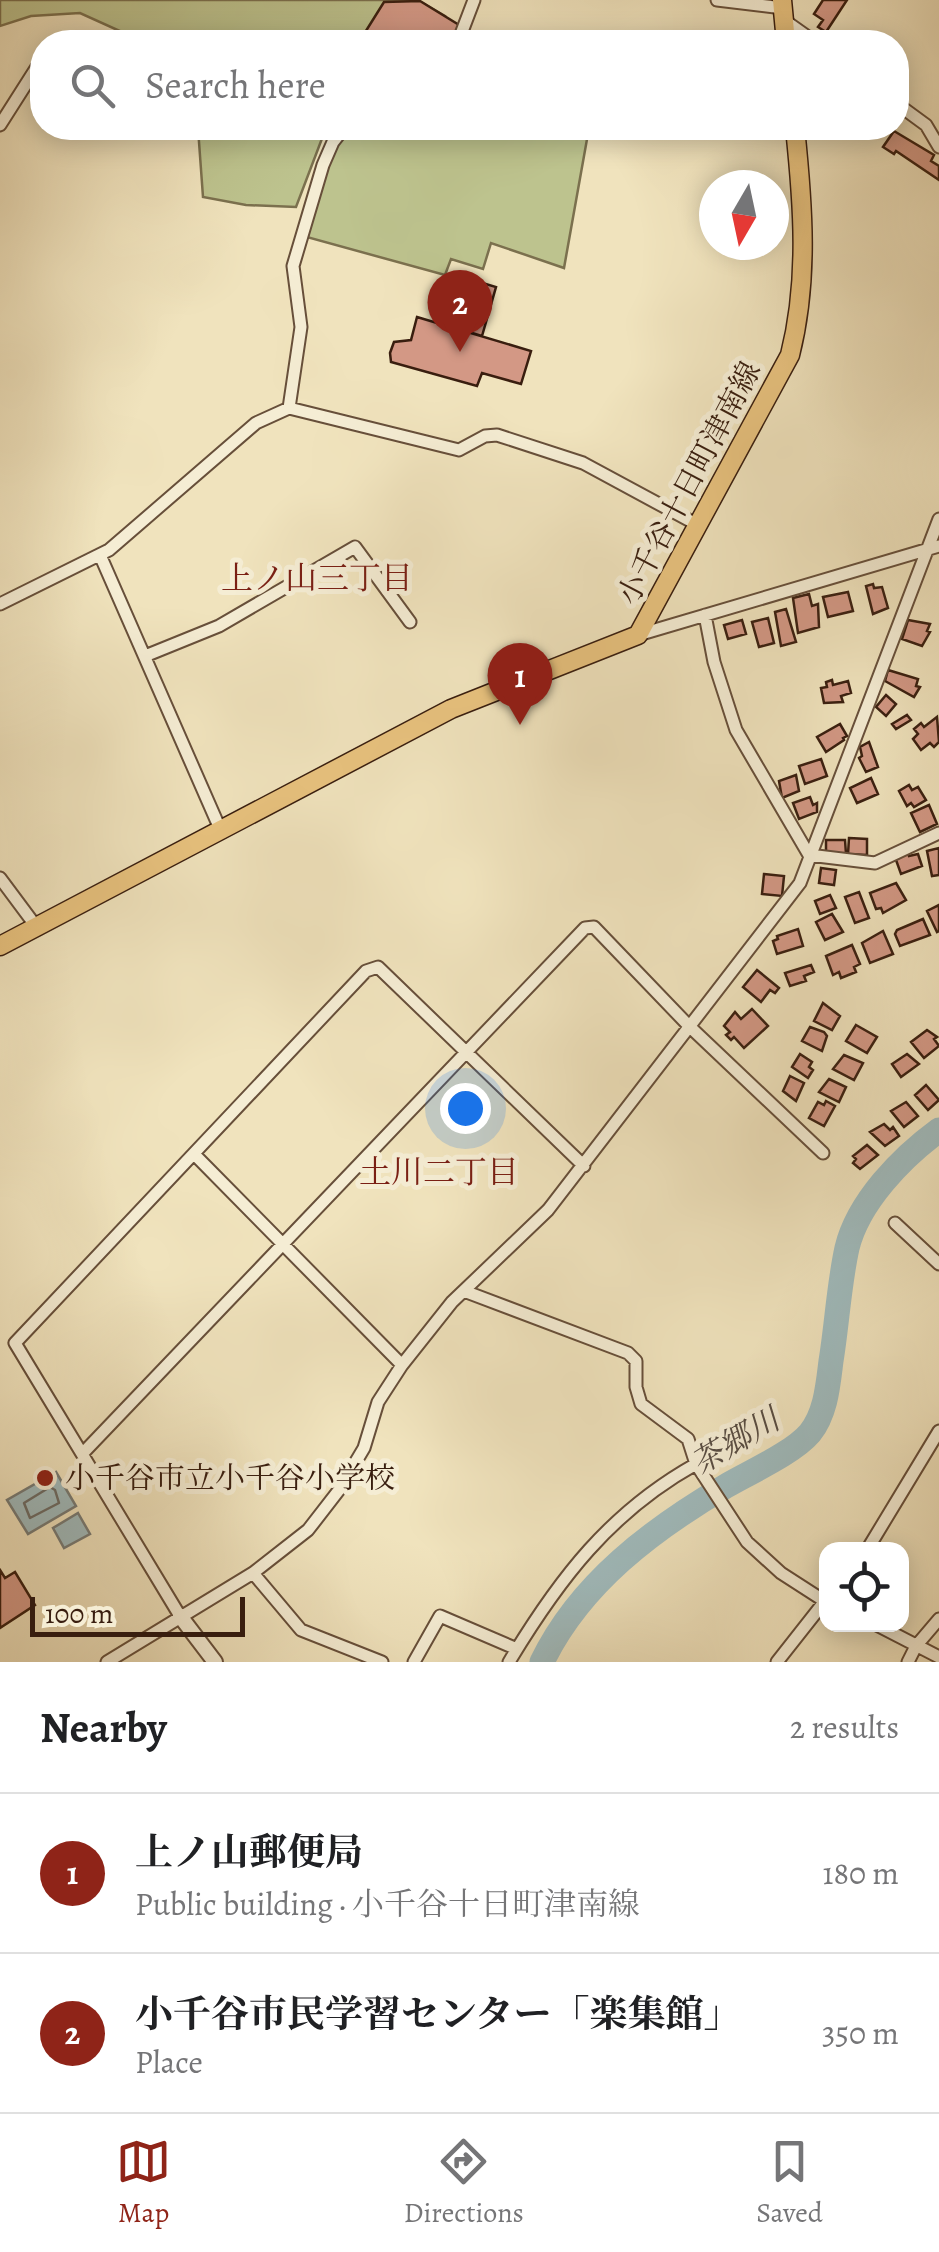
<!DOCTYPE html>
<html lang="en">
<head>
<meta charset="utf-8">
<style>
  body { margin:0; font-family:Alegreya,"Noto Serif JP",serif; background:#f6f6f6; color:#202124 }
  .controls { position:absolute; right:30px; bottom:30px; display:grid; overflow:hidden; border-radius:20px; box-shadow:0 5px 25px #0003 }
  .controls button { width:90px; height:90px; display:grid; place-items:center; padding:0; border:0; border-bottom:2px solid #e0e0e0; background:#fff; color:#202124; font:50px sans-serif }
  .compass { position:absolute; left:699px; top:170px; width:90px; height:90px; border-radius:50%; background:#fff; box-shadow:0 5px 25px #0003; rotate:189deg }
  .scale { position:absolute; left:30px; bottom:25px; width:215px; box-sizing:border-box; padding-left:10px; border:5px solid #391e0f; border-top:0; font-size:28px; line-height:35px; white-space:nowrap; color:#391e0f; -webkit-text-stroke:8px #f5edd4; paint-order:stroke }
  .you { position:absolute; left:465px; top:1108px; width:35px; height:35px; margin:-25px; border:8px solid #fff; border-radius:50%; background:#1a73e8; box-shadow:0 0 0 15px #1a73e833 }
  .badge { display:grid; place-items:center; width:65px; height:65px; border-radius:50%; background:#8f2418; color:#fff; font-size:32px; font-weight:700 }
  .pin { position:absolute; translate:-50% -82px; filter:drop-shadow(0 2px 5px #0008) }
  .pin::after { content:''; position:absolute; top:52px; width:35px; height:30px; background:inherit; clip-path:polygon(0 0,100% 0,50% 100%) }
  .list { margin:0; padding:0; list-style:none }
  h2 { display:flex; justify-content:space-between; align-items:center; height:130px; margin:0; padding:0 40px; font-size:42px }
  h2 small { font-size:32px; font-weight:400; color:#757577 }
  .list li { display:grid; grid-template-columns:65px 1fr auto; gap:30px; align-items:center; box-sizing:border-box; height:160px; padding:0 40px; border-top:2px solid #e0e0e0 }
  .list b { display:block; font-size:38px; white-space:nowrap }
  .list p { margin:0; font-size:32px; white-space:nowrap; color:#757577 }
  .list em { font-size:32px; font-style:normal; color:#757577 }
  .icon { flex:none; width:55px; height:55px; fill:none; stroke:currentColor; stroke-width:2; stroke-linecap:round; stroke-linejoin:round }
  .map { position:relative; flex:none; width:939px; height:1662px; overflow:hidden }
  .search { position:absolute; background:#fff; box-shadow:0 5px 25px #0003; left:30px; right:30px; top:30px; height:110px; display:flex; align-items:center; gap:25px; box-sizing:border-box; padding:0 35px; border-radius:40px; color:#757577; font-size:38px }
  .sheet { height:450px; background:#fff }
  nav { display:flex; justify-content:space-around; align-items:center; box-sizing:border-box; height:140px; border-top:2px solid #e0e0e0; background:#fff; font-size:28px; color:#757577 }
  nav a { display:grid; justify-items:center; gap:5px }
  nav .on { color:#8f2418 }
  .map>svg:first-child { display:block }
</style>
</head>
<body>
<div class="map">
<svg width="939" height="1662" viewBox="0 0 939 1662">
  <rect width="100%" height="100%" fill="#f0e3bd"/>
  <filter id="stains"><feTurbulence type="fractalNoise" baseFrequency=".002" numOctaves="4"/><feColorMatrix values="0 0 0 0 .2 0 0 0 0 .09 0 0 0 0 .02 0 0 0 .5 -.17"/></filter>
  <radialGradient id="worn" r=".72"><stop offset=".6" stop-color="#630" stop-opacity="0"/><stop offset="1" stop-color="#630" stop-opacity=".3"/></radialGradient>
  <path fill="#bdc38e" stroke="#7b704e" stroke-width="2.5" d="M0,0H417L445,16L434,42H144L80,13L31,16L0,26Z
    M198,128H326L296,207L246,205L203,197Z
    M351,128H589L564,268L491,243L483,269L451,259L445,275L303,236L339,134Z"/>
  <path fill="#a0bbbd" stroke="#777c77" stroke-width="2.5" d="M56,1472L76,1506L28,1534L7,1500Z
    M78,1513L90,1534L64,1548L53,1528Z"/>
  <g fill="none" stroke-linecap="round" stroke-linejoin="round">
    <path stroke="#6c6c66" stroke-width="2.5" d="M50,1487L55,1490L59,1503L30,1518L24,1503Z"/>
    <path stroke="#a0bbbd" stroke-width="25" d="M542,1662C580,1583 653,1529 726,1486C750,1472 793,1453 810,1433C826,1413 828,1385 831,1361C837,1324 839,1284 847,1248C858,1202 902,1157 939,1130"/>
  </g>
  <path fill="#d39885" stroke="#391e0f" stroke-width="2.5" d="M823,0H847L826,32L818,27L823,20L814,14Z
    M420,1L464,28L458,42H359L384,2Z
    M894,131L934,155L931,161L939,166V180L896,151L894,154L883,147Z
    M466,278L496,287L482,336L452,327Z
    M417,317L531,351L521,384L482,373L477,386L391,362L390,353L394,342L411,340Z
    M873,584L874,588L882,587L888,608L873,614L866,586Z
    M848,592L853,611L828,617L823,597Z
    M809,594L812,606L818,604L819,627L798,633L793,598Z
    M786,609L796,642L781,646L775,612Z
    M768,618L774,643L759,647L752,622Z
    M742,620L746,634L728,639L724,625Z
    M908,620L930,624L927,631L930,632L922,646L902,639Z
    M888,670L918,679L916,686L920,687L914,697L885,681Z
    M832,680L833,685L848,681L851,693L841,696L843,702L824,703L821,688L827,687L826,682Z
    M886,695L896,704L886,716L876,707Z
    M907,715L911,720L896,729L892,724Z
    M937,717L939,742L934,747L930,743L921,750L913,739L918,734L914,729L921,723L924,727Z
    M840,724L847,736L843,738L844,740L826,752L817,737Z
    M869,742L878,767L866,772L859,758L862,756L860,747Z
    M821,759L827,776L805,784L799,766Z
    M796,775L799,791L782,798L779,781Z
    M871,778L878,794L857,803L850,788Z
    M909,785L912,790L918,787L926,800L914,807L911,803L907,806L899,791Z
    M810,797L813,805L817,803V812L799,819L793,803Z
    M929,805L937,824L920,832L911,813Z
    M849,838L867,839V855L848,854Z
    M826,840H845L846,854H826Z
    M939,848V875L932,876L927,851Z
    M908,852L909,856L918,854L922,866L901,874L896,860Z
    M821,868L836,870L834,885L819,883Z
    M764,874L784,876L782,896L762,894Z
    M896,883L906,900L883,913L881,908L876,909L870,893Z
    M859,892L869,918L855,923L845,897Z
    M830,895L836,908L820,914L815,901Z
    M939,905V931L937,932L927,911Z
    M832,914L843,932L825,940L816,922Z
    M923,919L930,935L900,946L895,934L897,930Z
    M798,929L803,946L777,954L773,941L778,939L777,936Z
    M883,931L893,954L870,963L862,943Z
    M852,945L860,964L854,967L856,972L841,978L839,972L833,975L826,956Z
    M811,965L814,972L804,976L806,981L790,986L785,973Z
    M757,970L779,988L775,993L770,990L761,1002L743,987Z
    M823,1003L840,1016L832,1030L814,1021Z
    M752,1009L768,1026L744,1048L734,1037L731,1040L726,1035L730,1032L724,1026L735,1012L741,1019Z
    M856,1025L877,1037L867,1053L846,1041Z
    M810,1027L824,1032L827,1036L822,1051L802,1041Z
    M927,1030L937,1037L934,1039L939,1046L924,1058L911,1042Z
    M800,1054L812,1062L809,1067L813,1070L808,1078L792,1067Z
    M907,1054L919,1064L901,1077L892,1064Z
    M844,1055L863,1063L854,1080L833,1069Z
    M790,1076L804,1083L796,1101L783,1091Z
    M829,1079L846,1087L839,1102L819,1092Z
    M926,1085L939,1100L928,1110L915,1095Z
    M826,1101L835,1106L824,1126L809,1118L818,1102L824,1105Z
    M906,1102L918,1116L904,1127L891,1111Z
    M884,1124L890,1130L893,1127L899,1136L885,1146L870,1132Z
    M867,1145L878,1155L860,1169L853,1163L856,1159L853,1156Z
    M0,1570L5,1578L15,1572L35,1605L0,1628Z"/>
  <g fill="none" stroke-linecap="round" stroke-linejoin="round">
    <g stroke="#674f3a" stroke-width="15">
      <path id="minor" d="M717,0L783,8
        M784,20L815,42
        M458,42L474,0
        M896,103L926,125L939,147
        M0,125L42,59
        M289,408L301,327L293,266L323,165L333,142L344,128
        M100,555L221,831
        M0,604L109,550L256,423L289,408L459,450L485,436L497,435L583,463L696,524
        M705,615L714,662L736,730L809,855
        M638,635L939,546
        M145,656L219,626L355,547L410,622
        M809,855L875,863L939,833
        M0,878L38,929
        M195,1155L402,1365
        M895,1223L939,1264
        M464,1291L628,1353L636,1361V1387L641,1404L688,1439L696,1464L747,1542L781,1573L826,1602
        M84,1452L585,928L594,927L689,1026L823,1153
        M867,1550L939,1431
        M253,1573L301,1630L382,1662
        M180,1616L15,1343L366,971L378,967L584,1166
        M875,1624L939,1657
        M107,1662L253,1573L308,1530L339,1490L364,1448L378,1402L402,1365L452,1302L548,1210L800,883L939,519
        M414,1662L440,1616L517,1649
        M509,1662C559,1579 610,1512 696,1464
        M777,1662L825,1601
        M908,1662L916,1646L939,1619"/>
    </g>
    <g stroke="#674f3a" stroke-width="18">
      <path id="tertiary" d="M180,1616L215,1662"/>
    </g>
    <g stroke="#391e0f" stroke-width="21">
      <path id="primary" d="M782,0L786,42
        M0,946L451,709L638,635L790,355C809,280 803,204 795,128"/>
    </g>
    <use href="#minor" stroke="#f5edd4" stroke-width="11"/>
    <use href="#tertiary" stroke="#f5edd4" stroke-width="14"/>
    <use href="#primary" stroke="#e8c27e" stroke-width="18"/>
  </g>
  <circle fill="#8f2418" stroke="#f5edd4" stroke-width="4" cx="45" cy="1478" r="10"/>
  <g text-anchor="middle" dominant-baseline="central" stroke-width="10" stroke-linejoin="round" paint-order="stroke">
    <g font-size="30" fill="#391e0f" stroke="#f5edd4">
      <text transform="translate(689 483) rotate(-62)">小千谷十日町津南線</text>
    </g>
    <g font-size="30" fill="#391e0f" stroke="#f5edd4" text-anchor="start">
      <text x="65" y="1478">小千谷市立小千谷小学校</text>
    </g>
    <g font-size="32" fill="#7a1f14" stroke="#f5edd4">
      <text x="317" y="578">上ノ山三丁目</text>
      <text x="439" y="1172">土川二丁目</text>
    </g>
    <g font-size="32" font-style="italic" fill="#584d43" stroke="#f5edd4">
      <text transform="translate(735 1441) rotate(-31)">茶郷川</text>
    </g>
  </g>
  <rect width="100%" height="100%" filter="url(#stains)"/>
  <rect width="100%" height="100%" fill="url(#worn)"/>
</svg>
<div class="controls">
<button><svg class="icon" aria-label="locate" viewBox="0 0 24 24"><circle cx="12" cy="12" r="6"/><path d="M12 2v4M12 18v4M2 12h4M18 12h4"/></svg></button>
</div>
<svg class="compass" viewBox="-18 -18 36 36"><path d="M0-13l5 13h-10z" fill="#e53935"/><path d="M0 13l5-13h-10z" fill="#757577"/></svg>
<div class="scale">100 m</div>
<div class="you"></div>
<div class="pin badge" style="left:520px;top:725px">1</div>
<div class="pin badge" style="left:460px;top:352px">2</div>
<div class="search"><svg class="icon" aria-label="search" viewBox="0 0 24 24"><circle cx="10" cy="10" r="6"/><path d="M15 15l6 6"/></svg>Search here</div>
</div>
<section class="sheet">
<h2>Nearby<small>2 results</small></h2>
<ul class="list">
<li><span class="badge">1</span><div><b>上ノ山郵便局</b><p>Public building · 小千谷十日町津南線</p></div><em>180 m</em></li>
<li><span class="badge">2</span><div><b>小千谷市民学習センター「楽集館」</b><p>Place</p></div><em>350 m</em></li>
</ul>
</section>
<nav>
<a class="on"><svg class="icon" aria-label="map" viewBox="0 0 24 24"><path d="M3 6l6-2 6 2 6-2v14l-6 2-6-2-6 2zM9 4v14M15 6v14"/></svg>Map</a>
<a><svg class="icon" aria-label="directions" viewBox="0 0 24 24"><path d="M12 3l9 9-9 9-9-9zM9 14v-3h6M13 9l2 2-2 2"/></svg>Directions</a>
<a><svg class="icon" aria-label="saved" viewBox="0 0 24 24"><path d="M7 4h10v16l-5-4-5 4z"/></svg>Saved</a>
</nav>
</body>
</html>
